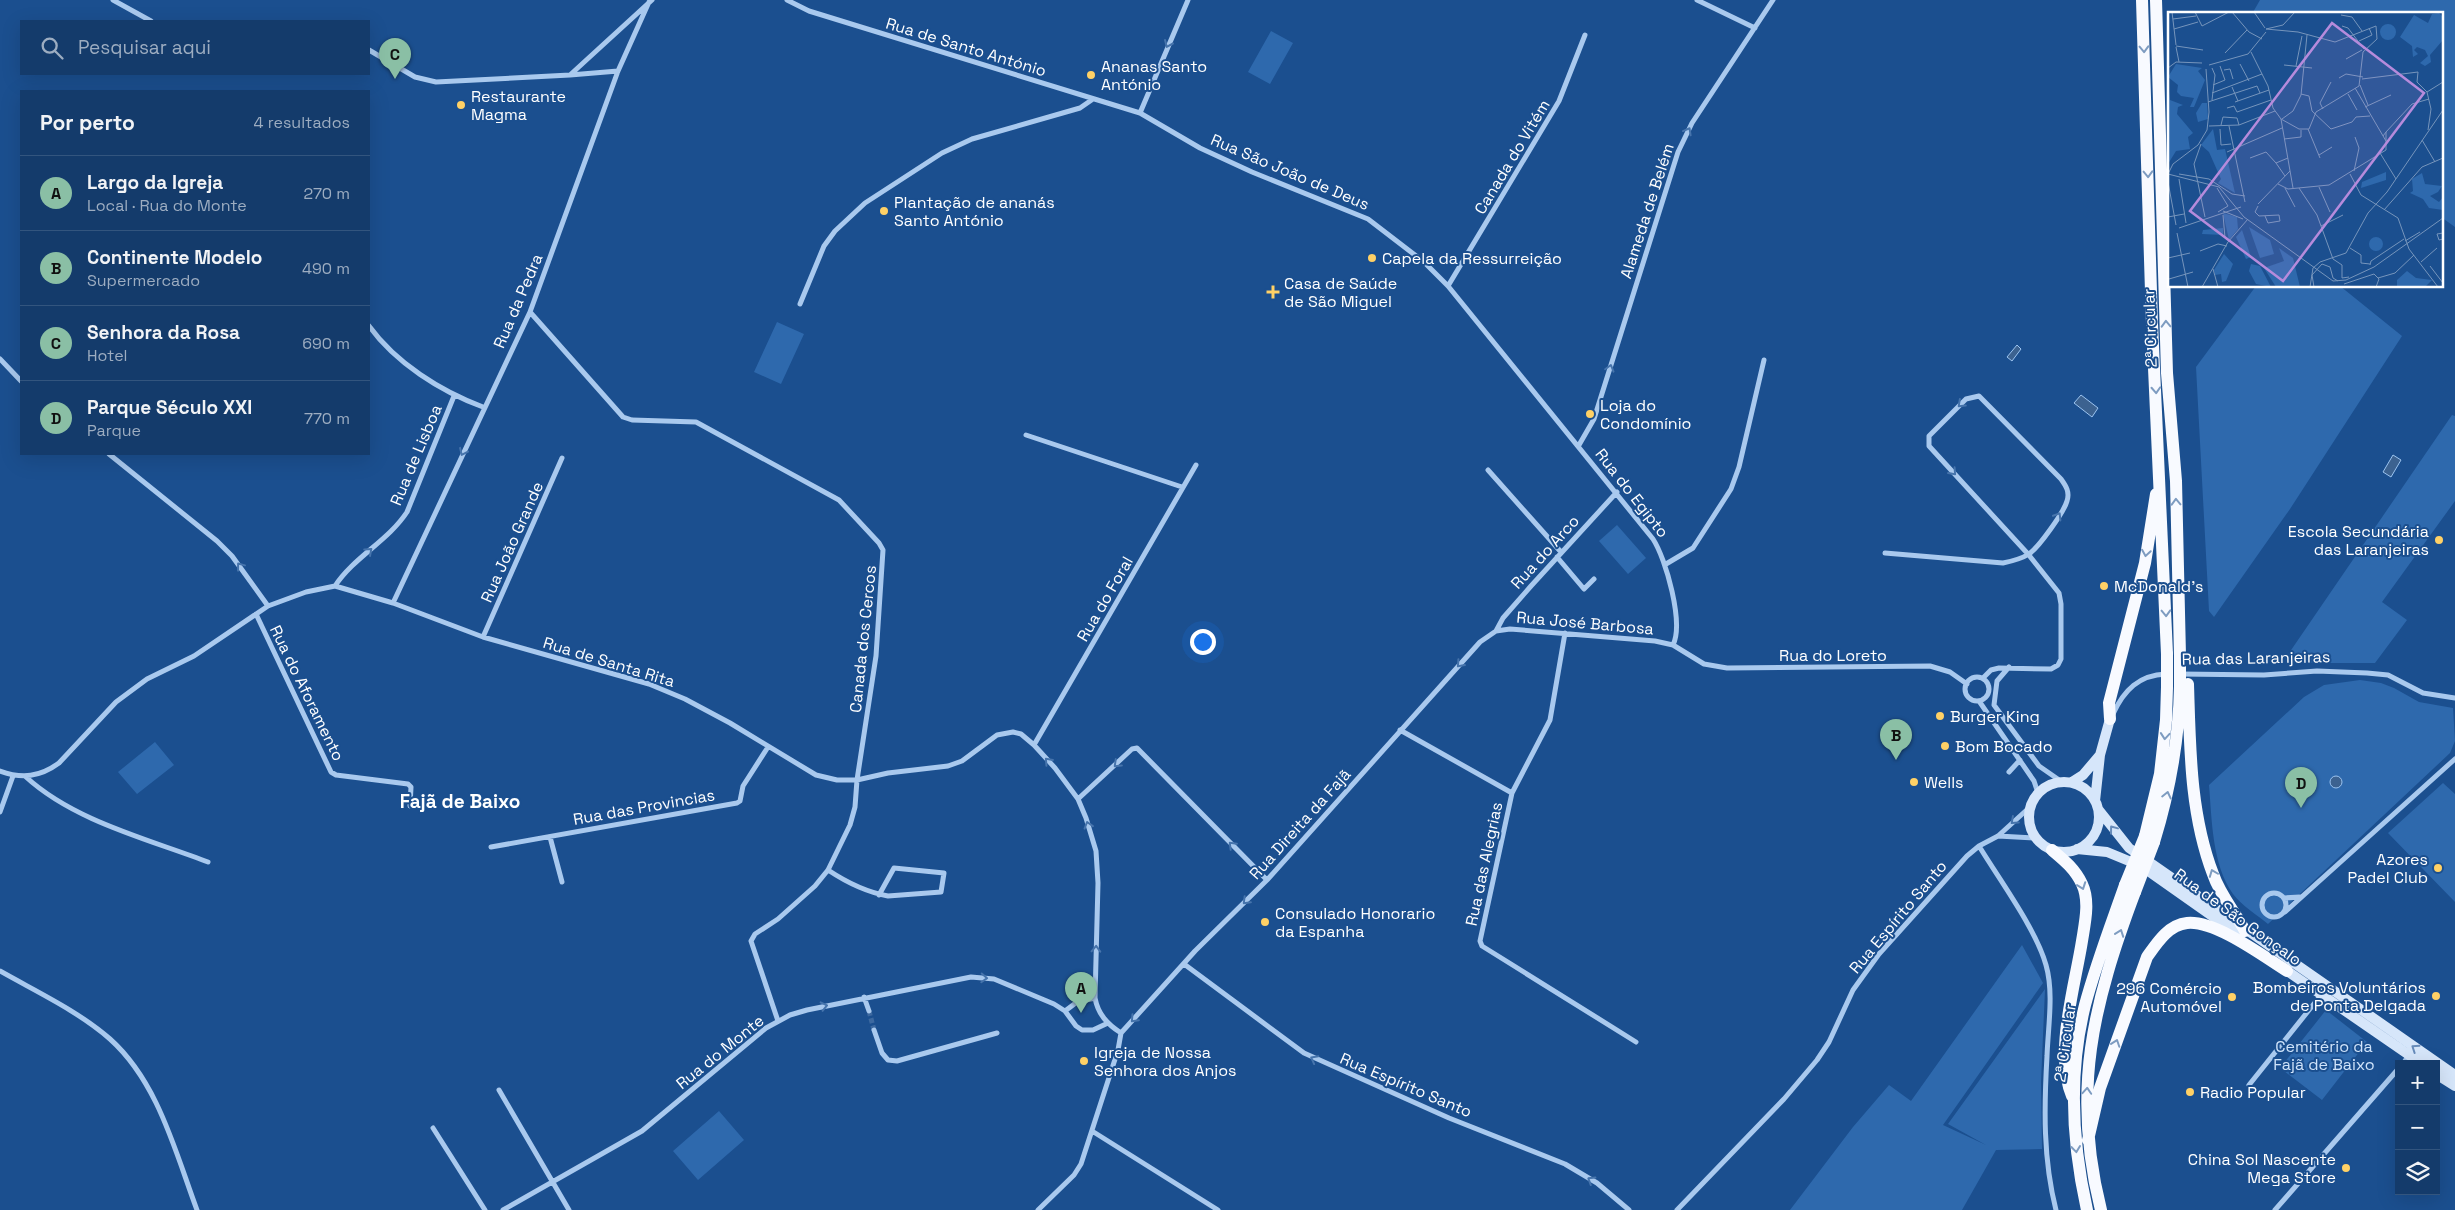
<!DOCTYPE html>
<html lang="pt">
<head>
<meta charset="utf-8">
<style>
  body { margin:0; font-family:"Space Grotesk",sans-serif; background:#1d4271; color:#f1f3f6 }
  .controls { position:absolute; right:15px; bottom:15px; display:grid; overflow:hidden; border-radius:0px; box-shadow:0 5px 20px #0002 }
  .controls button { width:45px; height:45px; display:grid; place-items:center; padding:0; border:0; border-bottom:1px solid #33557e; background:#143b6b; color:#f1f3f6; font:25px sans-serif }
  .you { position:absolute; left:1202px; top:641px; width:18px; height:18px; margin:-12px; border:4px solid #fff; border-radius:50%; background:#1a73e8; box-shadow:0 0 0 8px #1a73e833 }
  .badge { display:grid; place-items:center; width:32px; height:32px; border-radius:50%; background:#8abfa5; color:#111; font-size:16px; font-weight:700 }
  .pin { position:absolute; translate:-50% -41px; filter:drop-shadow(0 1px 2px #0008) }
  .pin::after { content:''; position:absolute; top:26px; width:18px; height:15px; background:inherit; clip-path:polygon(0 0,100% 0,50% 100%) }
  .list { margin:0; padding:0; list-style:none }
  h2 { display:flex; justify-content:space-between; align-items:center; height:65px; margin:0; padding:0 20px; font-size:21px }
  h2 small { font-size:16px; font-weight:400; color:#9dadc1 }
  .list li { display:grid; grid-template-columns:32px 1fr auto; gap:15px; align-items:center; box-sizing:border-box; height:75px; padding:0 20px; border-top:1px solid #33557e }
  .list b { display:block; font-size:19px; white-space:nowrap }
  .list p { margin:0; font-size:16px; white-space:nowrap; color:#9dadc1 }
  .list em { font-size:16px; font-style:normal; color:#9dadc1 }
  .icon { flex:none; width:28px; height:28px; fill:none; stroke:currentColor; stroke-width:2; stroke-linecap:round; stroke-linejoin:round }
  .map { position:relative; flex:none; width:2455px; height:1210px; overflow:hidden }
  .search { position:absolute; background:#143b6b; box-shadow:0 5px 20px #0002; left:20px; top:20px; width:350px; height:55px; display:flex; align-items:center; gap:12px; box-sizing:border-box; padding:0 18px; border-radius:0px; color:#9dadc1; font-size:19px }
  .panel { position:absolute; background:#143b6b; box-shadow:0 5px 20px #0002; left:20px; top:90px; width:350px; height:365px; border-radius:0px }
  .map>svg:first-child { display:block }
</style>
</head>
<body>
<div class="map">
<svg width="2455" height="1210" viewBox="0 0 2455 1210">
  <rect width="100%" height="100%" fill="#1b4f8f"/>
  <path fill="#2e69ad" d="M2260,0H2455V227L2441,217V14H2252Z
    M1271,31L1293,43L1270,84L1248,72Z
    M2256,286H2340L2402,336L2290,509L2214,617L2209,611L2196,367Z
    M777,322L804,334L781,384L754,372Z
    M2452,415L2455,416V501L2382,602L2407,620L2375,663H2292L2285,659Z
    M1617,525L1646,558L1628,574L1599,541Z
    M2360,680L2381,683L2394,688L2419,702L2453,708L2455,741L2450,753L2268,924C2257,915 2241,905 2233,894C2212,864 2212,821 2209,785L2304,697L2324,685Z
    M155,742L174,765L137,794L118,772Z
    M2443,783L2455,794V902L2388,833Z
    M2022,945L2043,983L1943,1125L1986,1145L1948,1124L2045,989L2041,1082L2042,1149L1996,1150L1962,1210H1790L1853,1127L1889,1085L1911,1101Z
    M2326,1010L2367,1042L2322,1100L2280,1068Z
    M719,1111L744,1140L698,1180L673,1151Z"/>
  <path fill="#3c6290" stroke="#9cc4f0" d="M2017,345L2021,349L2012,361L2007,357Z
    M2081,395L2098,408L2092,417L2074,403Z
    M2393,455L2401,460L2391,477L2383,472Z
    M2330 782a6 6 0 1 1 12 0a6 6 0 1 1-12 0Z"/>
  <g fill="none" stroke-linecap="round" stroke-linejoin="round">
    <path stroke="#3d69a0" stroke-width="5" stroke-dasharray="5 2.5" stroke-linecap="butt" d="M869,1011L874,1030"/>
    <path stroke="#a9c9ee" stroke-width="5" d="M113,0L151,21
      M787,0L809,11L1140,113L1200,148L1252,172L1368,219L1424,262L1448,286L1653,539C1666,559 1684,623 1673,645
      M1697,0L1755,28
      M369,50L415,77L436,82L570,75
      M618,71L570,75L652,0
      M1140,113L1188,0
      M1448,286L1559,101L1585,35
      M800,304L824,246L835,231L865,203L942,153L972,139L1080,108L1093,99
      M530,312L623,417L632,420L696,422L839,500L879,543L883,550L876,656L857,780L855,807L850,825L828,870L815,886L778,919L755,934L751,941L778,1021
      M369,326C396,363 440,391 483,407
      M0,359L21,381
      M1026,435L1182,487
      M1579,445L1594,419L1678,152L1692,123L1773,0
      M109,454L217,541L232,556L268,606
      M1488,470L1561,552
      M1885,553L2003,563C2013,561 2021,559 2029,554C2039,547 2064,512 2067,501C2070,492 2066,486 2061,479L1979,396L1966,399L1929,436V446L2028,554L2059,593L2061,604V659L2058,665L2051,669L1999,668L1991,670L1983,678
      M1557,557L1584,589L1594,579
      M1666,564L1693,548L1731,489L1739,467L1764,360
      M335,586C354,557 388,541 407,512L454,396
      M393,603L530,312L618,71L649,2
      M256,614L331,772L336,775L408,784L411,787L410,806
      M1496,631L1503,618L1531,586L1617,492
      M483,637L562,458
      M2009,667L1997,681L1994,705L2039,766L2062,782
      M2180,674L2264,675L2317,671L2367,673L2388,675L2423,693L2455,698
      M1965 689a12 12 0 1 1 24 0a12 12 0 1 1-24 0Z
      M1979,701L2034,781L2038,793
      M2113,714C2124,690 2139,675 2166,674
      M1400,730L1512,793L1480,941L1482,946L1636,1042
      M1034,745L1196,465
      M0,771C22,779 40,777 59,763L116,702L147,679L194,656L268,606L306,592L335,586L393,603L483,637L649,684L685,699L730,723L816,775L837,780H857L888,773L948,766L962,761L997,735L1013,732L1021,734L1034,745L1055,768L1078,799L1086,818L1096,851L1098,883L1095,998C1098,1014 1107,1024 1121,1033
      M2009,772L2020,760
      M26,777C74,821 148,839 208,862
      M1512,793L1550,720L1565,633
      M1078,799L1132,749L1137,748L1267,880
      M0,812L13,776
      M1998,836L2036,838
      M550,837L562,882
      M1979,846C1999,879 2036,929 2046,965C2054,993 2048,1027 2047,1056C2044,1108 2043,1159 2056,1210
      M491,847L737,803L740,801L743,786L768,747
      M828,870C846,882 866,892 888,896L941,892L944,873L894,868L879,895
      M2262 905a12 12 0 1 1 24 0a12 12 0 1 1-24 0Z
      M2284,898L2300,897
      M2285,912L2455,759
      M1184,964L1304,1053L1449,1118L1565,1164L1597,1183L1629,1210
      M0,971C37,992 78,1011 110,1039C158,1082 175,1151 197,1210
      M864,997L869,1011
      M1065,1011L1077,1002L1095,998
      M874,1030L882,1053L888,1060L897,1061L997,1033
      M1121,1033L1195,951L1267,880L1480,642L1496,631L1510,629L1655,641L1673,645L1704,664L1727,668L1930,666L1950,672L1967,684
      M2403,1064L2409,1055
      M2249,1085L2321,995
      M499,1090L569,1210
      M433,1128L485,1210
      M1092,1131L1218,1210
      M503,1210L642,1131L766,1028L790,1015L807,1010L971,977L994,979L1054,1004L1065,1011L1076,1026L1082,1030H1093L1108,1023
      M1038,1210L1074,1175L1081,1164L1118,1050L1121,1033
      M1677,1210L1784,1099L1817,1060L1829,1042L1853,990L1879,954L1967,856L1979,846L1998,836L2030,807
      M2275,1210L2399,1068"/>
    <path stroke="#d6e6fa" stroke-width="10" d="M2072,782L2083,775L2100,755
      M2029 817a35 35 0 1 1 70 0a35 35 0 1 1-70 0Z
      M2095,801L2100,755L2110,719
      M2098,809L2129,848L2455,1075
      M2077,849L2107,852L2141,866L2239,935
      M2283,968L2422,1064
      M2436,1074L2455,1086"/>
    <path stroke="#f8faff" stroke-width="12" d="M2142,0L2152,324L2167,654
      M2156,0L2167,373L2176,481L2180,656
      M2188,684C2190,748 2190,814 2213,874C2220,895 2235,912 2245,931
      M2110,719L2109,703L2145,563L2156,494
      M2145,836L2160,774L2166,720L2167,687
      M2154,842C2170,790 2179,740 2180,686
      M2052,850C2064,860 2075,869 2082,884C2090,901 2085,922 2082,941C2075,986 2054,1053 2072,1096
      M2088,1140L2100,1088L2147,957C2157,943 2168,925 2187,923C2215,920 2263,956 2287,971
      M2087,1210C2072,1143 2068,1073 2085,1005C2096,964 2111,925 2125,885
      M2101,1210C2071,1091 2093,1004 2135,892"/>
    <path stroke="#f8faff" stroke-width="12" d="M2167,654V687
      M2180,686V656
      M2125,885L2145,836
      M2135,892L2154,842"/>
  </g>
  <defs><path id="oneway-chevron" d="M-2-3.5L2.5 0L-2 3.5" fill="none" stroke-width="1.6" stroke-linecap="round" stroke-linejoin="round" transform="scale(1.25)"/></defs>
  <g stroke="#4674ac">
    <use href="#oneway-chevron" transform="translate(1168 44) rotate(114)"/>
    <use href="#oneway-chevron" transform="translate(1688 131) rotate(-61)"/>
    <use href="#oneway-chevron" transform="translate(1610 368) rotate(-74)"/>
    <use href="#oneway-chevron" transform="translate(1961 404) rotate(137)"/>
    <use href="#oneway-chevron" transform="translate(463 452) rotate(115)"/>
    <use href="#oneway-chevron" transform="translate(1953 472) rotate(48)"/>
    <use href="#oneway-chevron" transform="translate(2058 516) rotate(-58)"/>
    <use href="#oneway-chevron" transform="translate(369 551) rotate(-42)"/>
    <use href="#oneway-chevron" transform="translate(240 566) rotate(-127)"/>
    <use href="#oneway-chevron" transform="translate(1460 664) rotate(132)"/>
    <use href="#oneway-chevron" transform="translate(1048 761) rotate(-132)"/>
    <use href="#oneway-chevron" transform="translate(1117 764) rotate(136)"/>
    <use href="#oneway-chevron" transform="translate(2014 821) rotate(138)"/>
    <use href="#oneway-chevron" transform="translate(1088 825) rotate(-107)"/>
    <use href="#oneway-chevron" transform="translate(1232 845) rotate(-135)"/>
    <use href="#oneway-chevron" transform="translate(1246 901) rotate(135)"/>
    <use href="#oneway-chevron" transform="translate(1096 949) rotate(-88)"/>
    <use href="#oneway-chevron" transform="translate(984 978) rotate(3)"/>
    <use href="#oneway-chevron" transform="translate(824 1006) rotate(-13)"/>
    <use href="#oneway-chevron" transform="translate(1134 1019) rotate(133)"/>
    <use href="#oneway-chevron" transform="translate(1314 1059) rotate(-152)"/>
    <use href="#oneway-chevron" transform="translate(1591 1180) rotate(-148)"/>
  </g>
  <g stroke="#7e9cc1">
    <use href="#oneway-chevron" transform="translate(2144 49) rotate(88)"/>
    <use href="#oneway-chevron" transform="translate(2148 174) rotate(88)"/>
    <use href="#oneway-chevron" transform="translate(2166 324) rotate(-92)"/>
    <use href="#oneway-chevron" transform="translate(2156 390) rotate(87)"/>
    <use href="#oneway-chevron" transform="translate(2176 502) rotate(-92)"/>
    <use href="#oneway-chevron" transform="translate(2146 553) rotate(99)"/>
    <use href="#oneway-chevron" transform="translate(2166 613) rotate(88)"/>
    <use href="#oneway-chevron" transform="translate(2165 736) rotate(95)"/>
    <use href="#oneway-chevron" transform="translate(2167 795) rotate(-77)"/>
    <use href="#oneway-chevron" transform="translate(2213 873) rotate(-111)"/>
    <use href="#oneway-chevron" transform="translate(2082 886) rotate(70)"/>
    <use href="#oneway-chevron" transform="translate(2120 933) rotate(-70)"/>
    <use href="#oneway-chevron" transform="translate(2116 1043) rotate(-71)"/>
    <use href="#oneway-chevron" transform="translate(2087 1091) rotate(-86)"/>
    <use href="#oneway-chevron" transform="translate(2076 1149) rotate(83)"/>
  </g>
  <g stroke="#668bba">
    <use href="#oneway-chevron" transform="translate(2113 829) rotate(-127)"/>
    <use href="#oneway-chevron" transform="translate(2415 1048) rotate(-146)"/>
  </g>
  <g fill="#ffd166" stroke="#1b4f8f" stroke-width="2">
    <circle cx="1091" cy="75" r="5"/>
    <circle cx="461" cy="105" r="5"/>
    <circle cx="884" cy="211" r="5"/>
    <circle cx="1372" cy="258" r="5"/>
    <path d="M1270.5 284.5h5v5h5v5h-5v5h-5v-5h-5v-5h5z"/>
    <circle cx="1590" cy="414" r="5"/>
    <circle cx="2439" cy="540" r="5"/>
    <circle cx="2104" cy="586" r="5"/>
    <circle cx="1940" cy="716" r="5"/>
    <circle cx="1945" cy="746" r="5"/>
    <circle cx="1914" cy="782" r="5"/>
    <circle cx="2438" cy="868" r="5"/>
    <circle cx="1265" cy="922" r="5"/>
    <circle cx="2436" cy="996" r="5"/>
    <circle cx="2232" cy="997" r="5"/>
    <circle cx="1084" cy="1061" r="5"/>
    <circle cx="2190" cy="1092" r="5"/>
    <circle cx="2346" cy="1168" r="5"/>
  </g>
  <g text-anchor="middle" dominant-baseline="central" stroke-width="4" stroke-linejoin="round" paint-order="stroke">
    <g font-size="16" fill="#fff" stroke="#1b4f8f">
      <text transform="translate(966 47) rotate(17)">Rua de Santo António</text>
      <text transform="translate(1512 157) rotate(-59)">Canada do Vitém</text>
      <text transform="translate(1290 172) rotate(23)">Rua São João de Deus</text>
      <text transform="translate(1647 211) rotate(-72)">Alameda de Belém</text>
      <text transform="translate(518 301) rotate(-67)">Rua da Pedra</text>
      <text transform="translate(2150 328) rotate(-92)">2ª Circular</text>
      <text transform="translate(416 455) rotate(-67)">Rua de Lisboa</text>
      <text transform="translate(1632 493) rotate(52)">Rua do Egipto</text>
      <text transform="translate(512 542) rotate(-66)">Rua João Grande</text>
      <text transform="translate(1545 552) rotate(-48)">Rua do Arco</text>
      <text transform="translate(1105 599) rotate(-60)">Rua do Foral</text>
      <text transform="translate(1585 623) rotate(5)">Rua José Barbosa</text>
      <text transform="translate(863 639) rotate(-84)">Canada dos Cercos</text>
      <text x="1833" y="655">Rua do Loreto</text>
      <text transform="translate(2256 658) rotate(-1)">Rua das Laranjeiras</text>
      <text transform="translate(609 662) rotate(17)">Rua de Santa Rita</text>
      <text transform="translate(307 693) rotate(64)">Rua do Aforamento</text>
      <text transform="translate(644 807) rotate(-10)">Rua das Provincias</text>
      <text transform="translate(1300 824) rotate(-48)">Rua Direita da Fajã</text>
      <text transform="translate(1484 864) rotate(-78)">Rua das Alegrias</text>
      <text transform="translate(1898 917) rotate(-50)">Rua Espírito Santo</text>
      <text transform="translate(2238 917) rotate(36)">Rua de São Gonçalo</text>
      <text transform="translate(2065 1043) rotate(-82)">2ª Circular</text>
      <text transform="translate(720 1052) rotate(-39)">Rua do Monte</text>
      <text transform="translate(1406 1085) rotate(23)">Rua Espírito Santo</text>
    </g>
    <g font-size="16" fill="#fff" stroke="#1b4f8f" text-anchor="start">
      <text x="1101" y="66">Ananas Santo<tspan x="1101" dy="18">António</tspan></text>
      <text x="471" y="96">Restaurante<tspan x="471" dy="18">Magma</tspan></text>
      <text x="894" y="202">Plantação de ananás<tspan x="894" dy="18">Santo António</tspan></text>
      <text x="1382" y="258">Capela da Ressurreição</text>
      <text x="1284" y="283">Casa de Saúde<tspan x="1284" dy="18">de São Miguel</tspan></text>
      <text x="1600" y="405">Loja do<tspan x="1600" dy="18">Condomínio</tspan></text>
      <text x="2429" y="531" text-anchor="end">Escola Secundária<tspan x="2429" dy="18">das Laranjeiras</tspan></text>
      <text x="2114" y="586">McDonald's</text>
      <text x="1950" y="716">Burger King</text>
      <text x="1955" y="746">Bom Bocado</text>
      <text x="1924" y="782">Wells</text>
      <text x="2428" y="859" text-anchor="end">Azores<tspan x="2428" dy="18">Padel Club</tspan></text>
      <text x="1275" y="913">Consulado Honorario<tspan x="1275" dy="18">da Espanha</tspan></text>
      <text x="2426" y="987" text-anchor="end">Bombeiros Voluntários<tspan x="2426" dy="18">de Ponta Delgada</tspan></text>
      <text x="2222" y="988" text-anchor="end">296 Comércio<tspan x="2222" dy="18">Automóvel</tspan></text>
      <text x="1094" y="1052">Igreja de Nossa<tspan x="1094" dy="18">Senhora dos Anjos</tspan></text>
      <text x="2200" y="1092">Radio Popular</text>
      <text x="2336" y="1159" text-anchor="end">China Sol Nascente<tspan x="2336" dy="18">Mega Store</tspan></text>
    </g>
    <g font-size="16" fill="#cfe3fa" stroke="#1b4f8f">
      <text x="2324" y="1046">Cemitério da<tspan x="2324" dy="18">Fajã de Baixo</tspan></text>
    </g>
    <g font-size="19" font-weight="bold" fill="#fff" stroke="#1b4f8f">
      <text x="460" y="801">Fajã de Baixo</text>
    </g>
  </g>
  <g transform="translate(2168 12)">
    <rect width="275" height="275" fill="#1b4f8f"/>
    <path d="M271,1L275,5V28L262,43L263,50L257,54L252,51L260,44L257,38L249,35L246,38L250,42L245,45L244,34L232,25L246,3L260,11L264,2ZM212 20a8 8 0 1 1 16 0a8 8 0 1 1-16 0ZM8,52L34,56L30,59L37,68L26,95H22L26,86L13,84L9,80L10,73L0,65ZM0,70L2,88L15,93L10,95L9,102L25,121L20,125L22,137L8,139L0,152ZM34,91H39L40,107L30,110L28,101ZM45,117L49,138L57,137L67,181L50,171L53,167L41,140L33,133ZM218,160V168L193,176L194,170ZM254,161L257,172L274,174L270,180L262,184L271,190L275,185V198L261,196L255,187L242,181L245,179L244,167ZM55,201L69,205L70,217L61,228ZM81,215L102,228L106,242L92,246ZM55,216V223L34,222L35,218ZM74,218L83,245L78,247L68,225ZM201 232a7 7 0 1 1 14 0a7 7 0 1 1-14 0ZM111,236L125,246L132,275H108L96,256L116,249ZM56,242L65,252L58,269L54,270L53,262L47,263L46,258ZM83,252L92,254L103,275L88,272L81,259ZM239,259L248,266L264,268L257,275H229V268Z" fill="#2e69ad"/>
    <path fill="none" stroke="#7695bc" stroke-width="1" d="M4,0L8,33M27,0L34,14L61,0M64,0L81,20L94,27M86,0L97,16M173,3L184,5L194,19M5,7L28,4M174,14L180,16L196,37M6,17L30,10M98,17L130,20L167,30L208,14M98,17L115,13L127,0M191,29L204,23L201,16M8,34L35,38M8,35L11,50M83,40L100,74L105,96L113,107L125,176M57,41L79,18M178,47L194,38M72,52L81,69M41,53L80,42L98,20M116,53L144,56M128,54L134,24M0,56L8,50L34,51M56,58L62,57L65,67M171,66L178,62L195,65M194,67L250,60L249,70L259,80M45,73L57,68L52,54M192,73L200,93M64,75L70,89M187,76L218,129M44,81L94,62M133,82L141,84L144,99L163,117L184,110L188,105L202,104M180,82L189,98M44,88L47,63L44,56M40,90L89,74L92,81M67,90L101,78M197,95L223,83M59,96L66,94L69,100L103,88M155,97L152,91L163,70M113,107L131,117H141L148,100L191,74L195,40L209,27L208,14M114,107L125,99L133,83L139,23M53,113L55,105L69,106L71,113M41,114L71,113L107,99M61,114L77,190M52,117L53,133L63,132M140,117L152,146M260,118L263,97L259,80L275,70M218,120L244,92L261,87M116,127L133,125V118M254,128L267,150M33,132L26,152L37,205M59,140L114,116M212,141L228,167M151,143L164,135M82,146L98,140L108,151L120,146M108,151L117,164M186,159L191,136L187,125M0,162L5,152L30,133L39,118L41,100L38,57M0,162L51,175L76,205L165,269L178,268L206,255L275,206M11,162L41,167L64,182L77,184M182,162L193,183L230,206L241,237L270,275M11,167L18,211M0,170L8,213M110,172L120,177L161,173L218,138V120L215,124M151,175L162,200M49,176L60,194L50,200M117,176L127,195M131,176L149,203L165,247L174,253V266L181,265M90,192L122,159M90,194L87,200L91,204L111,203L112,209L100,211L97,204M216,198L254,155L275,146M55,199L75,207M55,203L57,226L61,229M0,205L16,202M153,214L175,203M11,216L73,195M9,221L20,275M275,221L269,222L271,228L275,227M237,229L252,220M182,236L193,243V251L202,252M32,239L50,232L59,234M0,246L22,241M253,250L269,236M202,253L203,249L236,227M262,254L275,271M45,257L50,275M210,266L227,261L246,243M1,267L25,260M176,272L206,262L211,267L208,275M34,275L60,230L80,207M142,275L145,256L152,250L178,241L200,201L219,180L275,98M146,275L144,263L154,252L162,255L165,266L170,269"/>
    <path fill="#b68bdc" fill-opacity="0.15" stroke="#b68bdc" stroke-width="2.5" d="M164,11L256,81L115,269L22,199Z"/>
    <rect width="275" height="275" fill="none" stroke="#fff" stroke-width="2.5"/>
  </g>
</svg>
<div class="controls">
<button>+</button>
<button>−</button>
<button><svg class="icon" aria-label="layers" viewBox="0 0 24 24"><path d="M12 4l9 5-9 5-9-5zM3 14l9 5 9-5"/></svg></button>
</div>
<div class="you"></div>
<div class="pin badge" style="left:1081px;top:1013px">A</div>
<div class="pin badge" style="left:1896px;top:760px">B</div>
<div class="pin badge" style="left:395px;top:79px">C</div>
<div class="pin badge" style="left:2301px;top:808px">D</div>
<div class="search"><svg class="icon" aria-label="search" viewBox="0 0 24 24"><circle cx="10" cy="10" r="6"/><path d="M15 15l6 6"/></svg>Pesquisar aqui</div>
<section class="panel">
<h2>Por perto<small>4 resultados</small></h2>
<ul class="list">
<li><span class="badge">A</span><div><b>Largo da Igreja</b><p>Local · Rua do Monte</p></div><em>270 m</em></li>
<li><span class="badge">B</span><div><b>Continente Modelo</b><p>Supermercado</p></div><em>490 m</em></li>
<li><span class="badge">C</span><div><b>Senhora da Rosa</b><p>Hotel</p></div><em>690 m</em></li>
<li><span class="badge">D</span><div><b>Parque Século XXI</b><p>Parque</p></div><em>770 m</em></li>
</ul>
</section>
</div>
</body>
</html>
